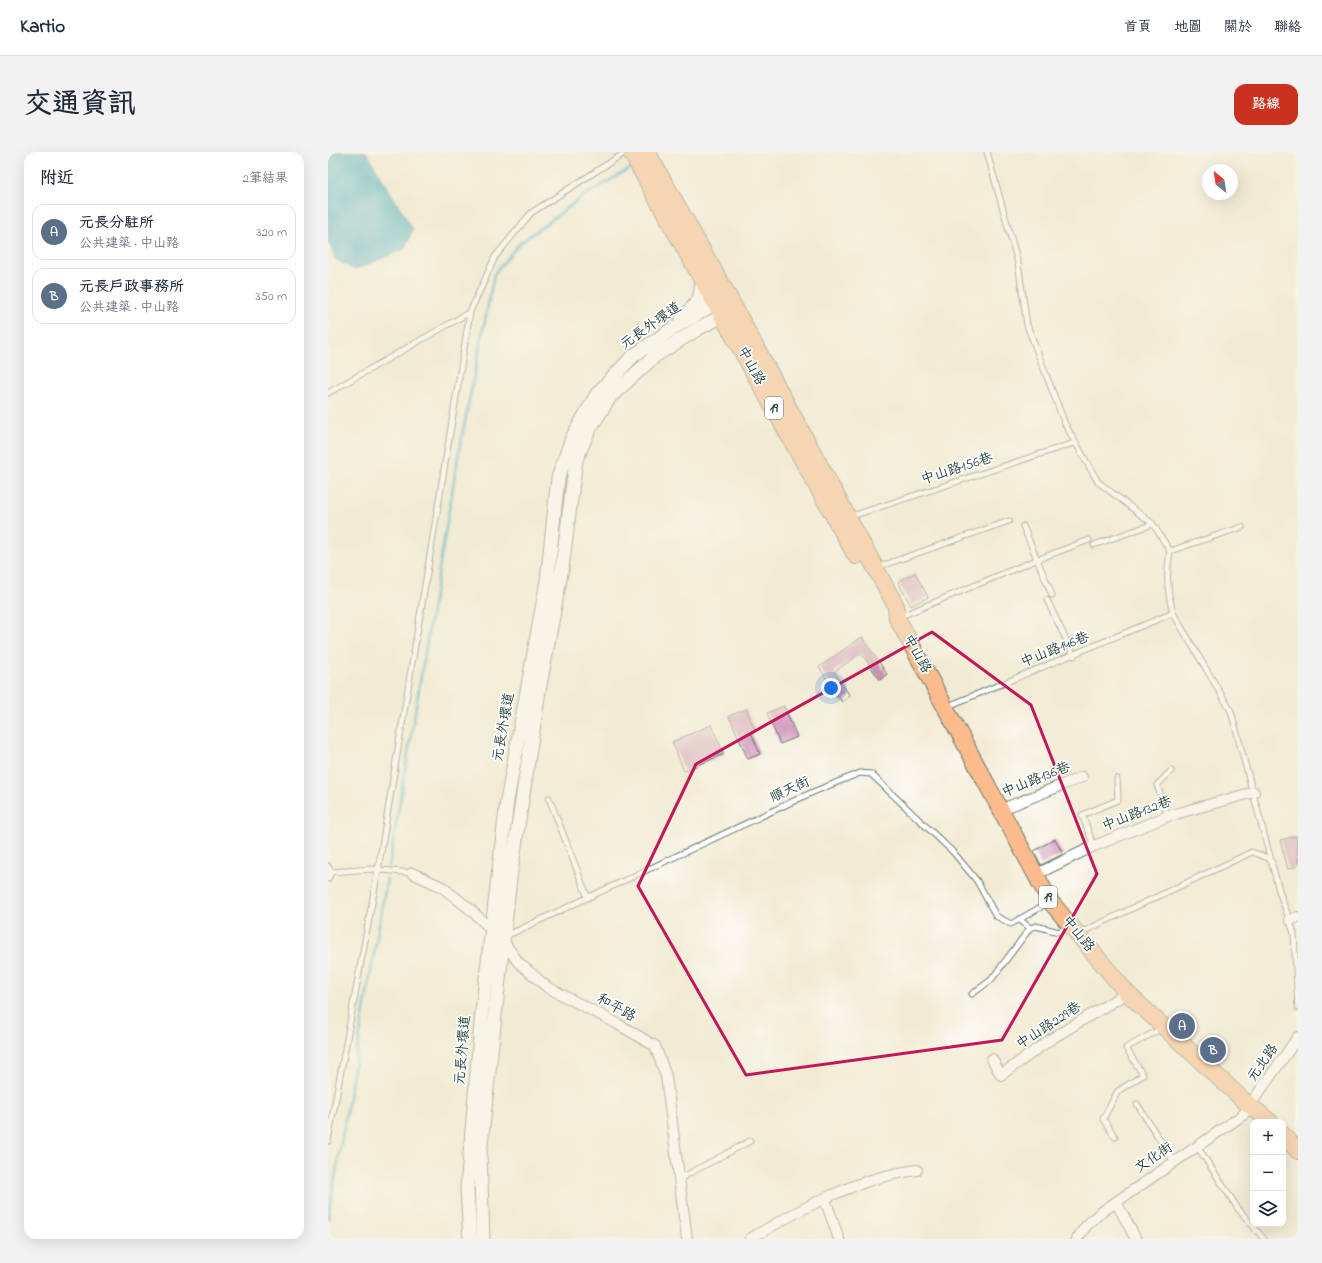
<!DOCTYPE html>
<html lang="zh-TW">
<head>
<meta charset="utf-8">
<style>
  body { margin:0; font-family:"Indie Flower","LXGW WenKai TC",sans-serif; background:#f2f2f3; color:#1f2937 }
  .controls { position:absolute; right:12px; bottom:12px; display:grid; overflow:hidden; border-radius:8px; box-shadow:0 4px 16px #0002 }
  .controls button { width:36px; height:36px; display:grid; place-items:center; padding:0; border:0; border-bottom:1px solid #e0e1e3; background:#fff; color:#1f2937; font:20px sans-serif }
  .compass { position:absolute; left:874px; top:12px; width:36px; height:36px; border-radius:50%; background:#fff; box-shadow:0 4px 16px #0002; rotate:330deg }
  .you { position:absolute; left:503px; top:536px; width:14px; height:14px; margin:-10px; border:3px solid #fff; border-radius:50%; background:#1a73e8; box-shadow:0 0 0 6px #1a73e833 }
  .badge { display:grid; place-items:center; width:26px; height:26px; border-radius:50%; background:#c8321e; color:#fff; font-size:13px; font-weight:700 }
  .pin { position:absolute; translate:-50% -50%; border:2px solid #fff; box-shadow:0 1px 4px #0006 }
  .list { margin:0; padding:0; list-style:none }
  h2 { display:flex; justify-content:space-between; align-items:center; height:52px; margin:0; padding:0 16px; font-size:17px }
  h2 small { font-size:13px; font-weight:400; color:#747a83 }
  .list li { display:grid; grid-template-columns:26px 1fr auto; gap:12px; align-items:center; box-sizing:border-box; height:56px; margin:0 8px 8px; padding:0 8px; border:1px solid #e0e1e3; border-radius:12px }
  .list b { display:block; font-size:15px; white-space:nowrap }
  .list p { margin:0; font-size:13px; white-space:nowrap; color:#747a83 }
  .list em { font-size:13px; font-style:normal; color:#747a83 }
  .icon { flex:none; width:22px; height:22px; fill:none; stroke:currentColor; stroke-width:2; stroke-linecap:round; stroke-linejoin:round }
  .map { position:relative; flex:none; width:970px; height:1087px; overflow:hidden; border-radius:12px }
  header { display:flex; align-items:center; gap:24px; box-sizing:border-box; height:56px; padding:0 20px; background:#fff; border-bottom:1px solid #e0e1e3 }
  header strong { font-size:19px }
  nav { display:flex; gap:22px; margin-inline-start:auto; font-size:14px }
  .intro { display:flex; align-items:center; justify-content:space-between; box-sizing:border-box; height:96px; padding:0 24px }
  h1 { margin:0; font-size:28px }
  .button { padding:10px 18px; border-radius:12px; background:#c8321e; color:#fff; font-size:14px; font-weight:700 }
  main { display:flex; gap:24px; padding:0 24px }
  aside { flex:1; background:#fff; border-radius:12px; box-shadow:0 4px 16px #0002 }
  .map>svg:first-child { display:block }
</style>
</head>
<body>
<header>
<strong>Kartio</strong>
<nav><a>首頁</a><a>地圖</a><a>關於</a><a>聯絡</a></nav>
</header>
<div class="intro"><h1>交通資訊</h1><a class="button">路線</a></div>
<main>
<aside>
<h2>附近<small>2筆結果</small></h2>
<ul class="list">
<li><span class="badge" style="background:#5c6f8a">A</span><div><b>元長分駐所</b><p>公共建築 · 中山路</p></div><em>320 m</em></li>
<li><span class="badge" style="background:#5c6f8a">B</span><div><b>元長戶政事務所</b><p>公共建築 · 中山路</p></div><em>350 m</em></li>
</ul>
</aside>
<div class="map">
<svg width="970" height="1087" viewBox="0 0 970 1087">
  <rect width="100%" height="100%" fill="#fff"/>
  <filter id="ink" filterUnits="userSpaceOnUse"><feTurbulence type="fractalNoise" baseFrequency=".025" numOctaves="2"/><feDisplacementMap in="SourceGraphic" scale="8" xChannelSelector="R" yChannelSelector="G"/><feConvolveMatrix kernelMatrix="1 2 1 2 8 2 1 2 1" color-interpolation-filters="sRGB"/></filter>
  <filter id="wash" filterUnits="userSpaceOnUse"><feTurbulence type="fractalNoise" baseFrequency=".012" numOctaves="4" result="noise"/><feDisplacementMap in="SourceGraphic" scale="16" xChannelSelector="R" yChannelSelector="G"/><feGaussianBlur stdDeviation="0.9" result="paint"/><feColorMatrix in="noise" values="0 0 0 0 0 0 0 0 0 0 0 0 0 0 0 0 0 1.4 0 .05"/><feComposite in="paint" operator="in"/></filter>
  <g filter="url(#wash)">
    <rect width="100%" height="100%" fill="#f2ebd4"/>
    <path fill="#43acc3" stroke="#31747c" d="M0,0H38L85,77L77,97L26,118L7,107L0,88Z"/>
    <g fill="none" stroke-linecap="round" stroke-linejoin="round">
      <path stroke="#43acc3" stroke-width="3" d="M61,714L130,305L166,122L192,91L257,43L306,14
        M0,1066L59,727"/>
    </g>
    <g id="blocks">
      <path fill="#cb90b5" d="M587,421L600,445L583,454L570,430Z
        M534,485L559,522L552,528L533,501L506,520L522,544L514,550L491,515Z
        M456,554L469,585L452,592L439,561Z
        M418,557L427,578L423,580L432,602L420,607L401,564Z
        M383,573L396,602L356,619L344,590Z
        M968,684L970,714L960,717L952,688Z
        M727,687L735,702L713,713L706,699Z"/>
    </g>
  </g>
  <g filter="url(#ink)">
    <use href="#blocks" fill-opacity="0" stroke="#697a6c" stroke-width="1"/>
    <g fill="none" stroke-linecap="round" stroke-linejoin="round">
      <g stroke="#697a6c" stroke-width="7">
        <path id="service" d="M659,0L690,111L699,173L737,272L770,330L825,372L842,399C838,422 839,438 845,461L903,559L952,742L966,781L970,856
          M0,241L142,160
          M521,365L746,291
          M695,374L724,443
          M766,393L825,372
          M842,399L914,375
          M550,415L681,369
          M719,448L746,504
          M571,465L708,408L761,388
          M618,555L845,461
          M221,646L260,746
          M840,664L829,633L843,619
          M766,694L754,663L790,648L789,627
          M0,714L3,720L44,717L84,721
          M0,727L3,720
          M691,767L702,776L708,774L731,780L740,774
          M752,781L924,700L940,706L944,710
          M178,784L485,640L532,621L543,622L626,701L649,729L668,764L683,772L720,751
          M644,842L663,828L702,776
          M809,952L846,1010
          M787,985L775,967L790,939L815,923L798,896L834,876
          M0,989L50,718L142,160L167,105L203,61L298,0
          M869,994L911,1058L936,1087
          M351,1027L422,989"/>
      </g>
      <g stroke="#697a6c" stroke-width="12">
        <path id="minor" d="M672,658L754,625
          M84,721L114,735L142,757L176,790L190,810L219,835L288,871L327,894L338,924L359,1087
          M707,723L766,694L840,664L926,640
          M962,768L970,765
          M664,907L673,923L723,887L799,841
          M497,1047L511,1087
          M788,1050L808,1087
          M422,1087C472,1057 530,1025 589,1018
          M749,1087L758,1074L772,1061L915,963L970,885"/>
      </g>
      <g stroke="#697a6c" stroke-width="15">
        <path id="tertiary" d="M354,167L371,148L375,127
          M142,1087L139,1037L154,860L179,649L219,429L230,326L244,286L269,242L305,204L347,175L395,147
          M155,1087L152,1002L182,726L211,539L234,416L248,308L261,278L282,245L327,204L371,176L403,160"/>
      </g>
      <g stroke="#697a6c" stroke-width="18">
        <path id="primary" d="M303,0L528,404
          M319,0L400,144L568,454L569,466L722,749L799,841L914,947L942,970
          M955,983L970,999"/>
      </g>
      <use href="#service" stroke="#fff" stroke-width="5"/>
      <use href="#minor" stroke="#fff" stroke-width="10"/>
      <use href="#tertiary" stroke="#fff" stroke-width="13"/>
      <use href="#primary" stroke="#fbbb8d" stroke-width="16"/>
    </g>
  </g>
  <path d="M0 0H970V1087H0ZM604,480L703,553L769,722L674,888L418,923L310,734L368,612Z" fill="#f2ebd4" fill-opacity=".55" fill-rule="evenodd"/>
  <path fill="none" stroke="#c2185b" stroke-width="3" stroke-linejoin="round" d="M604,480L703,553L769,722L674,888L418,923L310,734L368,612Z"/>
  <g text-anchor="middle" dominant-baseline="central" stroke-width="3.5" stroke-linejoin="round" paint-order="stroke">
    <g fill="#fff" stroke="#627771" stroke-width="1">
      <rect x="437" y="245" width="18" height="22" rx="3"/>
      <rect x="711" y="734" width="18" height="22" rx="3"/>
    </g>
    <g font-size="13" font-weight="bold" fill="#1f3d34">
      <text x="446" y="256">19</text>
      <text x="720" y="745">19</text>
    </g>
    <g font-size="14" fill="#1f3d34" stroke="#fff">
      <text transform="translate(323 174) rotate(-35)">元長外環道</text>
      <text transform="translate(423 214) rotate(61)">中山路</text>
      <text transform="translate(629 317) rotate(-18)">中山路156巷</text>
      <text transform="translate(727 498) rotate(-22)">中山路146巷</text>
      <text transform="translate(589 502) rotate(61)">中山路</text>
      <text transform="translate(176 575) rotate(-80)">元長外環道</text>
      <text transform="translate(708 628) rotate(-22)">中山路136巷</text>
      <text transform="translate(462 638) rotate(-25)">順天街</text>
      <text transform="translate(809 662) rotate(-21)">中山路132巷</text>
      <text transform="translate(750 782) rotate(51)">中山路</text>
      <text transform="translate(288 856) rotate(29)">和平路</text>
      <text transform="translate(721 874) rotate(-33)">中山路229巷</text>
      <text transform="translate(135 898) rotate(-85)">元長外環道</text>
      <text transform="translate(935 911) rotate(-55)">元北路</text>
      <text transform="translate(826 1006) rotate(-34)">文化街</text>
    </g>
  </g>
</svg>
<div class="controls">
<button>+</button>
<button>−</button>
<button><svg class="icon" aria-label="layers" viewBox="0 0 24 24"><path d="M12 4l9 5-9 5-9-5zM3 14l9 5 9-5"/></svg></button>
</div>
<svg class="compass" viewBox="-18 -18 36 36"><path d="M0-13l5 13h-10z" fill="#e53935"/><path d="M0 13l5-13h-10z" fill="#747a83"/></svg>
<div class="you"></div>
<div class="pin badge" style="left:854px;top:874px;background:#5c6f8a">A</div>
<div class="pin badge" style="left:885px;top:898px;background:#5c6f8a">B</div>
</div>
</main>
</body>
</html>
